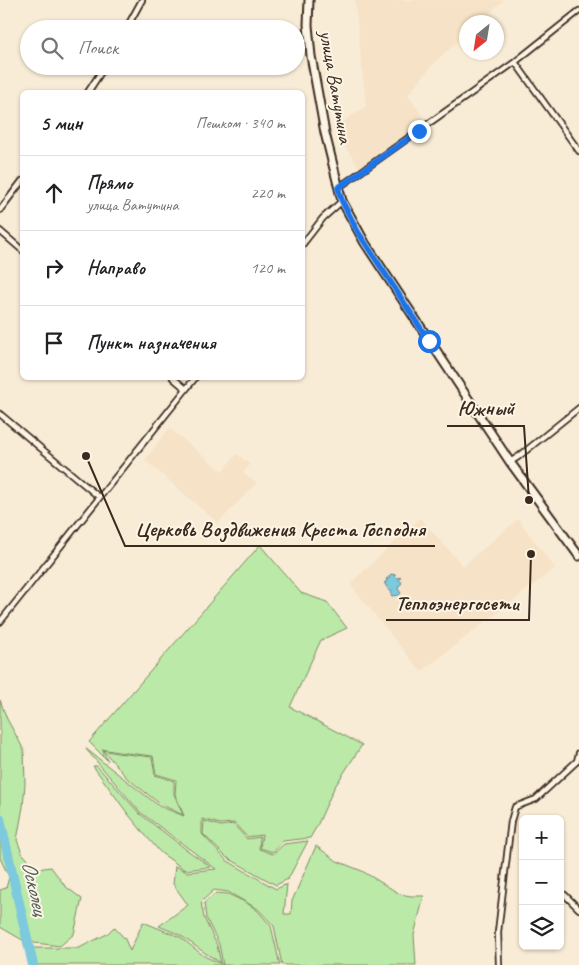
<!DOCTYPE html>
<html lang="ru">
<head>
<meta charset="utf-8">
<style>
  body { margin:0; font-family:Caveat,sans-serif; background:#f2f2f2; color:#202124 }
  .controls { position:absolute; right:15px; bottom:15px; display:grid; overflow:hidden; border-radius:8px; box-shadow:0 1px 4px #0004 }
  .controls button { width:45px; height:45px; display:grid; place-items:center; padding:0; border:0; border-bottom:1px solid #e0e0e0; background:#fff; color:#202124; font:25px sans-serif }
  .compass { position:absolute; left:459px; top:15px; width:45px; height:45px; border-radius:50%; background:#fff; box-shadow:0 1px 4px #0004; rotate:210deg }
  .stop { position:absolute; width:15px; height:15px; margin:-11px; border:4px solid #1a73e8; border-radius:50%; background:#fff }
  .stop.end { background:#1a73e8; border-color:#fff; box-shadow:0 1px 5px #0008 }
  .list { margin:0; padding:0; list-style:none }
  h2 { display:flex; justify-content:space-between; align-items:center; height:65px; margin:0; padding:0 20px; font-size:21px }
  h2 small { font-size:16px; font-weight:400; color:#757577 }
  .list li { display:grid; grid-template-columns:32px 1fr auto; gap:15px; align-items:center; box-sizing:border-box; height:75px; padding:0 20px; border-top:1px solid #e0e0e0 }
  .list b { display:block; font-size:19px; white-space:nowrap }
  .list p { margin:0; font-size:16px; white-space:nowrap; color:#757577 }
  .list em { font-size:16px; font-style:normal; color:#757577 }
  .icon { flex:none; width:28px; height:28px; fill:none; stroke:currentColor; stroke-width:2; stroke-linecap:round; stroke-linejoin:round }
  .map { position:relative; flex:none; width:579px; height:965px; overflow:hidden }
  .search { position:absolute; background:#fff; box-shadow:0 1px 4px #0004; left:20px; top:20px; width:285px; height:55px; display:flex; align-items:center; gap:12px; box-sizing:border-box; padding:0 18px; border-radius:28px; color:#757577; font-size:19px }
  .panel { position:absolute; background:#fff; box-shadow:0 1px 4px #0004; left:20px; top:90px; width:285px; height:290px; border-radius:8px }
  .map>svg:first-child { display:block }
</style>
</head>
<body>
<div class="map">
<svg width="579" height="965" viewBox="0 0 579 965">
  <rect width="100%" height="100%" fill="#f9ecd7"/>
  <filter id="ink" filterUnits="userSpaceOnUse"><feTurbulence type="fractalNoise" baseFrequency=".02" numOctaves="2"/><feDisplacementMap in="SourceGraphic" scale="10" xChannelSelector="R" yChannelSelector="G"/><feConvolveMatrix kernelMatrix="1 2 1 2 8 2 1 2 1" color-interpolation-filters="sRGB"/></filter>
  <g filter="url(#ink)">
    <path fill="#f6e2c6" d="M355,0H504L479,22H466V34L436,61L408,95L426,122L360,169L333,128L366,106Z
      M169,428L222,471L237,454L250,464L243,473L257,483L218,523L145,460Z
      M420,518L463,566L518,519L555,568L421,672L350,584Z"/>
    <path fill="#bbe9a7" stroke="#7b8a62" d="M260,545L301,593L327,602L347,628L321,640L290,707L362,745L334,788L317,826L310,838L283,841L273,852L260,848L262,835L247,837L234,823L220,824L202,819V834L226,860L276,889L287,884L284,914H291L292,901L316,846L337,861L362,871L400,894L411,896H424L414,935L416,965H282L274,926L258,909L228,892L214,890L201,902L204,918L217,945L221,963L205,953L180,935L159,926L188,905L173,884L175,866L187,872L216,869L140,812L85,748L159,806L184,816L175,794L176,780L156,774L153,756L118,752L102,749L108,761L89,742Z
      M0,700L7,719L24,750L25,784L23,807L17,840L22,853L37,869L51,867L65,886L82,899L74,934L60,946L26,942L0,927V890L6,888L9,877L0,858Z
      M103,750L117,753L152,757L155,775L174,781V794L183,815L160,804L127,778Z
      M93,766H97L140,814L187,850L211,867L185,870L161,853L146,836L128,814Z
      M204,821L221,826L233,824L247,839L260,837L259,849L273,854L284,844L308,841L288,879L276,885L226,857L203,834Z
      M216,893L228,894L245,902L257,910L271,926L280,965H31L28,948H79L107,934L114,927L125,939L130,951L143,922L180,937L204,956L223,965L219,944L206,918L204,903Z"/>
    <path fill="#7dc9dd" stroke="#638991" d="M391,574L396,575L394,576L398,578L400,577L401,578L399,579L402,583L399,586L398,589L401,593L399,595L392,596L391,595L392,591H389L385,584L386,583H384L388,580H386L387,578H390L389,576Z"/>
    <g fill="none" stroke-linecap="round" stroke-linejoin="round">
      <path stroke="#7dc9dd" stroke-width="10" d="M0,819L33,965"/>
      <g stroke="#3b2a1e" stroke-width="8">
        <path id="street" d="M126,29L142,0
          M515,62L579,151
          M88,92L105,66
          M338,188L515,62L579,11
          M0,210L22,181
          M0,231L22,250
          M302,245L323,218L342,201
          M173,378L186,389
          M0,414L99,497
          M510,462L518,457L579,408
          M0,622L195,378
          M565,895L579,909
          M499,965L498,932L511,821L515,807L536,799L577,761L579,753"/>
      </g>
      <g stroke="#3b2a1e" stroke-width="11">
        <path id="primary" d="M309,0L308,25L311,56L325,133L342,201L365,243L510,462L579,556"/>
      </g>
      <use href="#street" stroke="#fcf5e5" stroke-width="4.5"/>
      <use href="#primary" stroke="#fcf5e5" stroke-width="7"/>
    </g>
  </g>
  <g fill="none" stroke-linecap="round" stroke-linejoin="round" filter="url(#ink)">
    <path stroke="#1a73e8" stroke-width="6" d="M419,131L338,188L342,201L358,232L429,341"/>
  </g>
  <g text-anchor="middle" dominant-baseline="central" stroke-width="4" stroke-linejoin="round" paint-order="stroke">
    <g font-size="20" fill="#3b2a1e" stroke="#fcf5e5">
      <text transform="translate(336 87) rotate(80)">улица Ватутина</text>
    </g>
    <g font-size="21" font-style="italic" fill="#4f5a57" stroke="#fcf5e5">
      <text transform="translate(35 888) rotate(77)">Осколец</text>
    </g>
  </g>
  <path fill="none" stroke="#3b2a1e" stroke-width="2" d="M529 500L524 426H447M86 456L125 546H435M531 554L529 620H386"/>
  <g fill="#3b2a1e" stroke="#fcf5e5" stroke-width="2">
    <circle cx="529" cy="500" r="5"/>
    <circle cx="86" cy="456" r="5"/>
    <circle cx="531" cy="554" r="5"/>
  </g>
  <g font-size="21" text-anchor="middle" font-weight="bold" fill="#3b2a1e" stroke="#fcf5e5" stroke-width="4" stroke-linejoin="round" paint-order="stroke">
    <text x="486" y="415">Южный</text>
    <text x="280" y="536">Церковь Воздвижения Креста Господня</text>
    <text x="457" y="610">Теплоэнергосети</text>
  </g>
</svg>
<div class="controls">
<button>+</button>
<button>−</button>
<button><svg class="icon" aria-label="layers" viewBox="0 0 24 24"><path d="M12 4l9 5-9 5-9-5zM3 14l9 5 9-5"/></svg></button>
</div>
<svg class="compass" viewBox="-18 -18 36 36"><path d="M0-13l5 13h-10z" fill="#e53935"/><path d="M0 13l5-13h-10z" fill="#757577"/></svg>
<div class="stop" style="left:429px;top:341px"></div>
<div class="stop end" style="left:419px;top:131px"></div>
<div class="search"><svg class="icon" aria-label="search" viewBox="0 0 24 24"><circle cx="10" cy="10" r="6"/><path d="M15 15l6 6"/></svg>Поиск</div>
<section class="panel">
<h2>5 мин<small>Пешком · 340 m</small></h2>
<ul class="list">
<li><svg class="icon" aria-label="ahead" viewBox="0 0 24 24"><path d="M12 20V5M6 11l6-6 6 6"/></svg><div><b>Прямо</b><p>улица Ватутина</p></div><em>220 m</em></li>
<li><svg class="icon" aria-label="right" viewBox="0 0 24 24"><path d="M7 20v-9h11M14 6l5 5-5 5"/></svg><div><b>Направо</b></div><em>120 m</em></li>
<li><svg class="icon" aria-label="arrive" viewBox="0 0 24 24"><path d="M6 21V4h12l-3 4 3 4H6"/></svg><div><b>Пункт назначения</b></div></li>
</ul>
</section>
</div>
</body>
</html>
